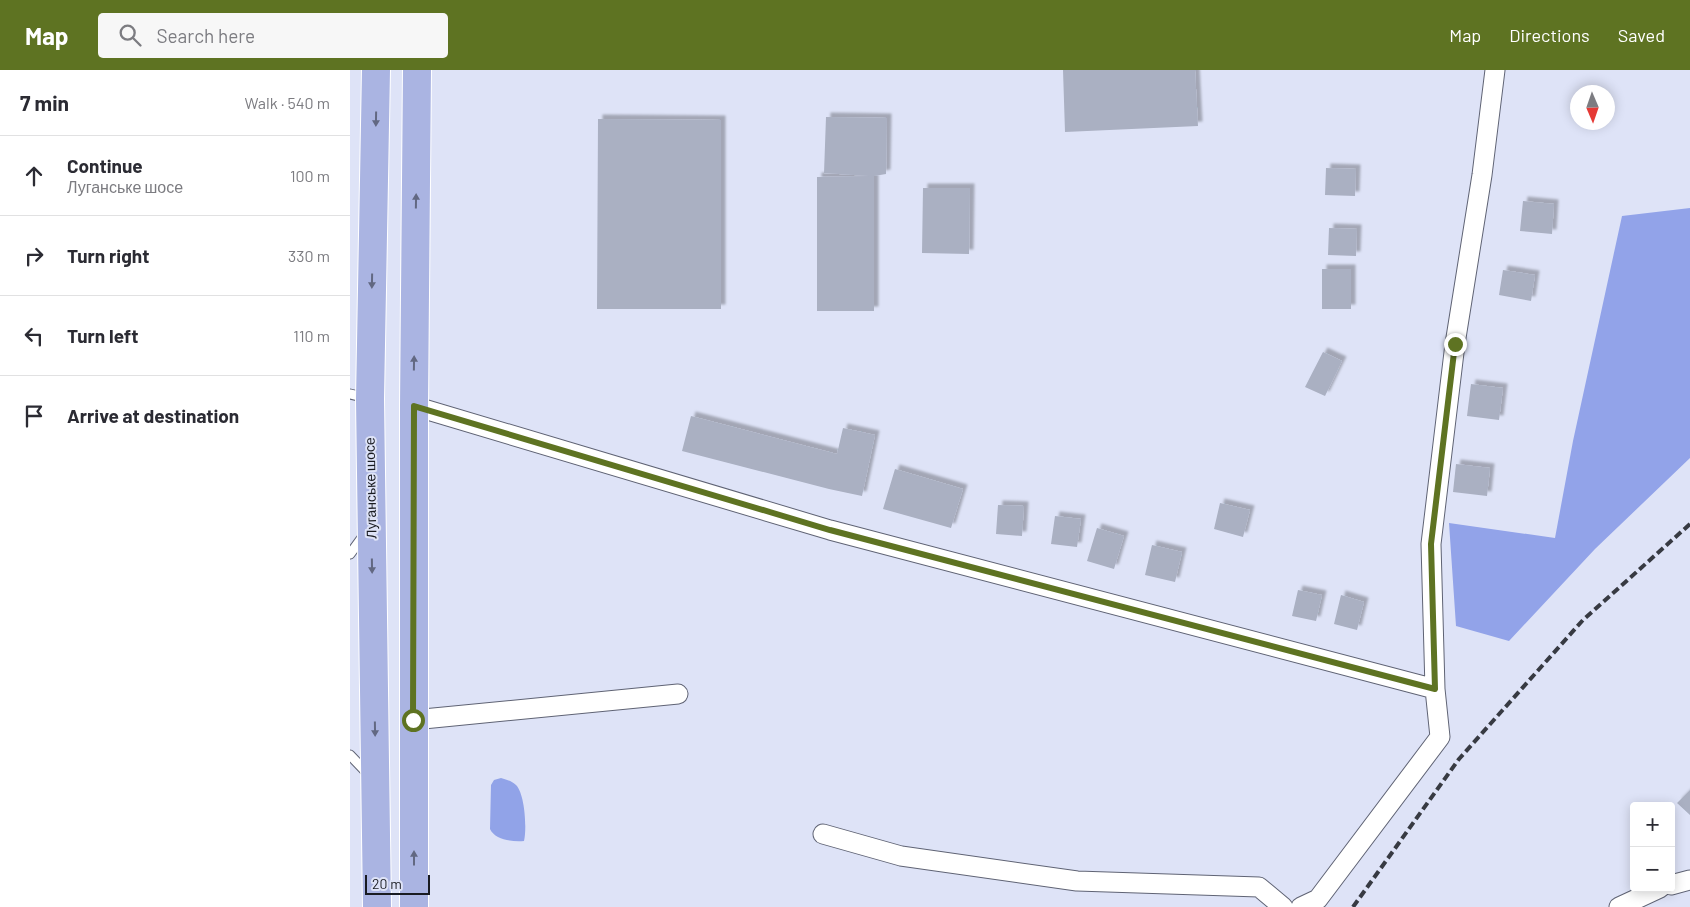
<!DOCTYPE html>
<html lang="en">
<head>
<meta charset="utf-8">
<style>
  body { margin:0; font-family:Barlow,sans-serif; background:#f7f7f7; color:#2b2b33 }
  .controls { position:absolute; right:15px; bottom:15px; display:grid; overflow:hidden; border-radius:5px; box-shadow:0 2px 12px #0003 }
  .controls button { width:45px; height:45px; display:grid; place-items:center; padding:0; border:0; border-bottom:1px solid #e1e1e2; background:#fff; color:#2b2b33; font:25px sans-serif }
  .compass { position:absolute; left:1220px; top:15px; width:45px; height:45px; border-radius:50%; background:#fff; box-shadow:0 2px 12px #0003; rotate:178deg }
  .scale { position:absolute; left:15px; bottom:12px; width:65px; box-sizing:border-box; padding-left:5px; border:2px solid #191b21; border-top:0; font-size:14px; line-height:18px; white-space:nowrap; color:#191b21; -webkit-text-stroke:4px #dee3f7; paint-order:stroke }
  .stop { position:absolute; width:15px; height:15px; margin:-11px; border:4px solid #5e7322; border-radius:50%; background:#fff }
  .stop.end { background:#5e7322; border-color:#fff; box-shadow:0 1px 5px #0008 }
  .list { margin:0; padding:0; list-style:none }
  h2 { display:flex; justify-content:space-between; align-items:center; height:65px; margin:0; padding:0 20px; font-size:21px }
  h2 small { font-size:16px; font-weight:400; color:#7c7c81 }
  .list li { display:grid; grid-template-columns:32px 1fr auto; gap:15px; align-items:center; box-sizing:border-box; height:80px; padding:0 20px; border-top:1px solid #e1e1e2 }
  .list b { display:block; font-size:19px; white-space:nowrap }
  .list p { margin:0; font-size:16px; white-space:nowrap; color:#7c7c81 }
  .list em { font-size:16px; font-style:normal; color:#7c7c81 }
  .icon { flex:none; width:28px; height:28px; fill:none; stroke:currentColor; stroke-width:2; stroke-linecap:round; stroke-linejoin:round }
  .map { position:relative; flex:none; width:1340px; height:837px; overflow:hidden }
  header { display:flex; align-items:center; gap:30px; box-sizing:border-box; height:70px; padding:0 25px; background:#5e7322; color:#fff }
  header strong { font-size:24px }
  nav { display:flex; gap:28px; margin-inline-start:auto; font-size:18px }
  .search { width:350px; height:45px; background:#f7f7f7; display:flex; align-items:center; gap:12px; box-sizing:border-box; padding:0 18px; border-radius:5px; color:#7c7c81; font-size:19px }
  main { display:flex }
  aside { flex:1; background:#fff }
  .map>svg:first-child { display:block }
</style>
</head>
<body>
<header>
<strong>Map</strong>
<div class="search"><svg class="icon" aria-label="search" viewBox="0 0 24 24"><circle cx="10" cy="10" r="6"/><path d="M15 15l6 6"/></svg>Search here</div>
<nav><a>Map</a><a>Directions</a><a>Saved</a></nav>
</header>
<main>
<aside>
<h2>7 min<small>Walk · 540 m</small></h2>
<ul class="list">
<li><svg class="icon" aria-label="ahead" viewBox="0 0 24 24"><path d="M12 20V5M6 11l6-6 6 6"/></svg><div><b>Continue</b><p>Луганське шосе</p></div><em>100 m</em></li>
<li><svg class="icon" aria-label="right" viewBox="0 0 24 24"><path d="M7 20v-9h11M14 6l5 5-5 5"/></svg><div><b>Turn right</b></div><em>330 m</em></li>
<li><svg class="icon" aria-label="left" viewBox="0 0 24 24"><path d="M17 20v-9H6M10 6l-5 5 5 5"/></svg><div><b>Turn left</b></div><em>110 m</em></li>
<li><svg class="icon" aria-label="arrive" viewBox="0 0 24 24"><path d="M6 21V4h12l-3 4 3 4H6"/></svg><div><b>Arrive at destination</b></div></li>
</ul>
</aside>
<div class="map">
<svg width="1340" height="837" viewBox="0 0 1340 837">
  <defs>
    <filter id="shadow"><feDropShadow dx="4.5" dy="-4.5" stdDeviation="1" flood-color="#0004"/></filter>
  </defs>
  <rect width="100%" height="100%" fill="#dee3f7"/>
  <path fill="#92a3e9" d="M1340,138V388L1245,479L1159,571L1106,556L1099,453L1205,468L1223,371L1272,146Z"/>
  <path fill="#91a3e8" d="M151,708C157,710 162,711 166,715C175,724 177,759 174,771C163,772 145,770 140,759L141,715L144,710Z"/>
  <path fill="#aab0c2" filter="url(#shadow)" d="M713,0H845L848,56L715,62Z
    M476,47L537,48L536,104L524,106V241H467V107L519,106L474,103Z
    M248,49L371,50V239H247Z
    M976,98L1006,99L1005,126L975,125Z
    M573,118H620L619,184L572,183Z
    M1173,131L1204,134L1202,164L1170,161Z
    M979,158L1007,159L1006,186L978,185Z
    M972,199H1001V239H972Z
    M1153,200L1185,205L1181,231L1149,225Z
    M973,282L992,291L975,326L955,317Z
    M1121,314L1153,318L1149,350L1117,346Z
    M341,346L487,384L493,358L525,365L512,426L479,419L332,381Z
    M1106,394L1140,398L1137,426L1103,422Z
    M545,399L613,419L601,458L533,439Z
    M870,433L900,440L893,467L864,459Z
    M648,435L674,436L672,466L646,464Z
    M705,446L731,449L727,477L701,474Z
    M747,458L774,466L764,499L737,491Z
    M802,475L832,482L825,512L795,505Z
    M948,520L972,525L966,551L942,546Z
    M991,525L1014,532L1007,560L984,554Z
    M1340,720V745L1327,733Z"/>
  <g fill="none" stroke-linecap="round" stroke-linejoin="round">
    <g stroke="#5f6374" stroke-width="11">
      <path id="service" d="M0,324L17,328
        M0,484L14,465
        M0,685L19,705"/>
    </g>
    <g stroke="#5f6374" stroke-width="21">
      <path id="minor" d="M64,336L480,460L1085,619
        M63,650L328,624
        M473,764L551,786L727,811L909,817L933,837
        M1321,815L1340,810
        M951,837L968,829L1090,667L1085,619L1081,474L1105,274L1132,105L1145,0
        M1269,837L1310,818"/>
    </g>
    <g stroke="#fff" stroke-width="30">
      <path id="primary" d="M26,0L20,329L27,837
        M64,837V336L67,0"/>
    </g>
    <use href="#service" stroke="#fff" stroke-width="9"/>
    <use href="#minor" stroke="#fff" stroke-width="19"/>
    <use href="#primary" stroke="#aab4e2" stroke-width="28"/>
    <path stroke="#373a42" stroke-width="4" stroke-dasharray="8 4" stroke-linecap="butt" d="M1003,837L1109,689L1233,550L1340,454"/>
  </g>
  <defs><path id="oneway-solid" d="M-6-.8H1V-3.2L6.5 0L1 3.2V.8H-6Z" transform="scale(1.25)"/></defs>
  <g fill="#626882">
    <use href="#oneway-solid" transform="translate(26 49) rotate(91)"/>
    <use href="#oneway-solid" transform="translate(66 131) rotate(-89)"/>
    <use href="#oneway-solid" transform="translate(22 211) rotate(91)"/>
    <use href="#oneway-solid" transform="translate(64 293) rotate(-89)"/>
    <use href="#oneway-solid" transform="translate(22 496) rotate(89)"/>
    <use href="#oneway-solid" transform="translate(25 659) rotate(89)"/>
    <use href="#oneway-solid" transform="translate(64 788) rotate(-90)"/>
  </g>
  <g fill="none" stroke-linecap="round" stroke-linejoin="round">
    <path stroke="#5e7322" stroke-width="6" d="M63,650L64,336L480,460L1085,619L1081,474L1105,274"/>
  </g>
  <g text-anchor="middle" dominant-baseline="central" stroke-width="4" stroke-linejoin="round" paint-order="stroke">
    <g font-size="14" fill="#191b21" stroke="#dee3f7">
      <text transform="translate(20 418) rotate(-91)">Луганське шосе</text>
    </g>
  </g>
</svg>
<div class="controls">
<button>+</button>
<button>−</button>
</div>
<svg class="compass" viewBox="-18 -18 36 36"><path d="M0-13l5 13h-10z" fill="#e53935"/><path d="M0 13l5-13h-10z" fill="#7c7c81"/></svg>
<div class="scale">20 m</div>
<div class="stop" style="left:63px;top:650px"></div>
<div class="stop end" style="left:1105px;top:274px"></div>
</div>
</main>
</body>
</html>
